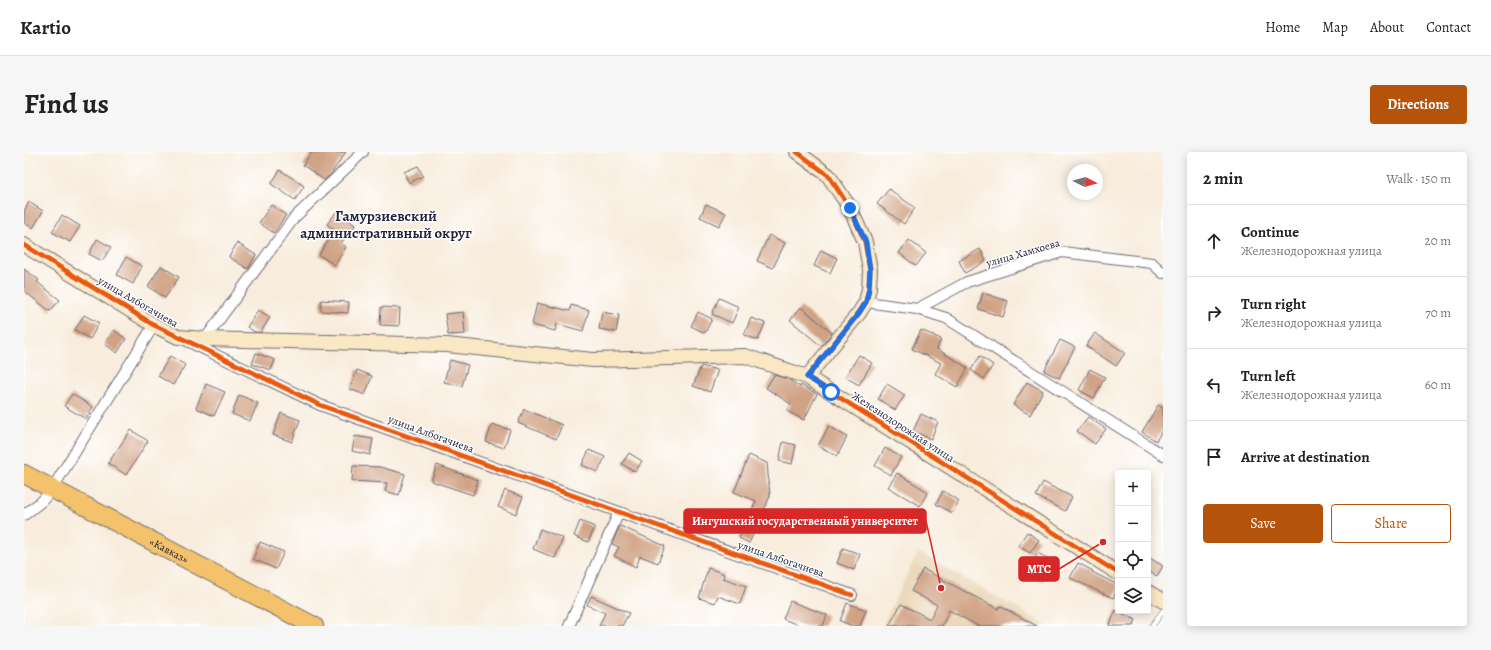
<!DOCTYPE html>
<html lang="en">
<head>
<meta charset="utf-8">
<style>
  body { margin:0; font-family:Alegreya,serif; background:#f6f6f6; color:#222 }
  .controls { position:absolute; right:12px; bottom:12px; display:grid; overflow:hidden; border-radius:4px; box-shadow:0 2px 10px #0003 }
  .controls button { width:36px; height:36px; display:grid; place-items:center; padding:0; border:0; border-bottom:1px solid #e0e0e0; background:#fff; color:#222; font:20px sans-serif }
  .compass { position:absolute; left:1043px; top:12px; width:36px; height:36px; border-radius:50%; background:#fff; box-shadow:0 2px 10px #0003; rotate:95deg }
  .stop { position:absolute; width:12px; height:12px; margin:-9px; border:3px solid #1a73e8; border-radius:50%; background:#fff }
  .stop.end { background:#1a73e8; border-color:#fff; box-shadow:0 1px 4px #0008 }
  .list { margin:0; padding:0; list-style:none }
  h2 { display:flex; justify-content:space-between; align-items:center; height:52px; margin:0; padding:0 16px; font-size:17px }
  h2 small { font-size:13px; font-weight:400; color:#767676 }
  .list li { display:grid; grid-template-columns:26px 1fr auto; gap:12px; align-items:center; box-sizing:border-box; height:72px; padding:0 16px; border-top:1px solid #e0e0e0 }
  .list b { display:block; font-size:15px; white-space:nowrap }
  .list p { margin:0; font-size:13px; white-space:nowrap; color:#767676 }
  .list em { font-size:13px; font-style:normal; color:#767676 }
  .actions { display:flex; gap:8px; padding:12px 16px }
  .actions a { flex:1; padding:9px 0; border:1px solid #b45309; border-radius:4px; text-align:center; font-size:14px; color:#b45309 }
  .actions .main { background:#b45309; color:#fff }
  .icon { flex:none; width:22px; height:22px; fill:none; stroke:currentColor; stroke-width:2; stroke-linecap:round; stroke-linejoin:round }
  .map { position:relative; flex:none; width:1139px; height:474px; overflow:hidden; border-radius:4px }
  header { display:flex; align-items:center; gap:24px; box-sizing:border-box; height:56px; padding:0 20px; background:#fff; border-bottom:1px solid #e0e0e0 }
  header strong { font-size:19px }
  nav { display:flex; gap:22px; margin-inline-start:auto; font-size:14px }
  .intro { display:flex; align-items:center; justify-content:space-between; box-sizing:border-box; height:96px; padding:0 24px }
  h1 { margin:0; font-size:28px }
  .button { padding:10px 18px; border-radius:4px; background:#b45309; color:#fff; font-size:14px; font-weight:700 }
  main { display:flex; gap:24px; padding:0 24px }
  aside { flex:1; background:#fff; border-radius:4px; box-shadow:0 2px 10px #0003 }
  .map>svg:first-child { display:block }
</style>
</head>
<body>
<header>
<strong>Kartio</strong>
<nav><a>Home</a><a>Map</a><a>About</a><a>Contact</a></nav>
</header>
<div class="intro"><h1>Find us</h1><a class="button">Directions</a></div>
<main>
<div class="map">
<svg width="1139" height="474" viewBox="0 0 1139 474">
  <rect width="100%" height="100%" fill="#fff"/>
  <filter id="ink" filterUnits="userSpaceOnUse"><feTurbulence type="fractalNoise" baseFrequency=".025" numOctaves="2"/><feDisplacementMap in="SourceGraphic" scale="8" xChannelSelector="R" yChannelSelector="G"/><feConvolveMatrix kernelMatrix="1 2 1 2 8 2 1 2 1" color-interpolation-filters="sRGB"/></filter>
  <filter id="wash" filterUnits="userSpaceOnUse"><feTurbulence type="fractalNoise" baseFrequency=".012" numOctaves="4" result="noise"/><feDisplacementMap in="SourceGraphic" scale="16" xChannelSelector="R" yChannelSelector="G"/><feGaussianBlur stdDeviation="0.9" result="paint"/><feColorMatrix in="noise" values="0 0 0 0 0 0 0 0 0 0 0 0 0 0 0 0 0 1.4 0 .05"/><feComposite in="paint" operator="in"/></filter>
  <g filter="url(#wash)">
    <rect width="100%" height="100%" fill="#f8ecdc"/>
    <path fill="#ead9ba" d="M894,400L1024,474H860L859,472Z"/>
    <g id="blocks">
      <path fill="#d0a385" d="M288,0H322L306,23L300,28L279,13Z
        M394,14L399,24L385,31L380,20Z
        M256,18L280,34L271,48L247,32Z
        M865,37L891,56L880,72L853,52Z
        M5,50L19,59L9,76L0,71V59Z
        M682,52L702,61L695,74L676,65Z
        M247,53L262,63L250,81L235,71Z
        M313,59L331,73L317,91L322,95L311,113L295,103L310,78L303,72Z
        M38,63L56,74L46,90L28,80Z
        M745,83L761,91L749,116L733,109Z
        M73,87L87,95L78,109L65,102Z
        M885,88L902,101L892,114L875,101Z
        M213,91L232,103L224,117L205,105Z
        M956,97L962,109L941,121L935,109Z
        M797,98L813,106L806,121L790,114Z
        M102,105L118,114L109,132L93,123Z
        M137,114L155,125L141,146L124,134Z
        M0,117L15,128L13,130L36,148L26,159L0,139Z
        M959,141L984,149L979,165L954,157Z
        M695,146L715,155L708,171L688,162Z
        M297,148L325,150L324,161L297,159Z
        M513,151L546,159L547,153L565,158L559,179L533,172L531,179L508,173Z
        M357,155L376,156L375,174L356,173Z
        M777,155L808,181L797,194L766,168Z
        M234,158L246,165L237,180H231L223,175Z
        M439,160L441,182L424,183L421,162Z
        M578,160L595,163L592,180L575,177Z
        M674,160L688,167L681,181L667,174Z
        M60,163L75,171L66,187L51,178Z
        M727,166L741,171L734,188L720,183Z
        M90,178L102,187L93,201L81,192Z
        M897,178L917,187L913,197L944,216L933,235L911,222L917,211L888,197Z
        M1071,181L1101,201L1092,214L1062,194Z
        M1036,188L1051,195L1035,226L1020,219Z
        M232,201L251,208L247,218L228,212Z
        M835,203L848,211L835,233L821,225Z
        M146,204L161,213L149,233L134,224Z
        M956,204L969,213L960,227L947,218Z
        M426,208L444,213L438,234L420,230Z
        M677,214L694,218L686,240L669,234Z
        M1066,217L1081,225L1070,246L1055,238Z
        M333,218L348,224L341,243L326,237Z
        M750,223L764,227L776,235L777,233L793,242L780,268L763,259L767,252L742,236Z
        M1003,230L1019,239L1006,263L989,253Z
        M182,232L201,240L190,264L172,256Z
        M863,232L881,243L871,258L854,247Z
        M48,242L69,255L62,267L40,254Z
        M215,243L234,251L226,269L208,262Z
        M1134,253L1139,256V277L1132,289L1118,280Z
        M500,257L538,273L532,287L494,271Z
        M257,261L276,268L268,290L249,283Z
        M897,262L914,270L907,287L889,279Z
        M1064,265L1082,277L1071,292L1053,279Z
        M468,272L486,278L480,296L462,290Z
        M805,274L823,285L813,304L794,294Z
        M107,278L124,289L102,323L84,311Z
        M331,284L349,287L346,303L328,299Z
        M759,290L772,293L768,312L755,309Z
        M861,296L877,305L867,323L851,314Z
        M565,298L581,305L574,320L558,313Z
        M605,301L618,309L611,320L598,312Z
        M725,303L743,311L746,344L735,370L739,373L735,382L731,379L725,391L715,386L732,349L710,340Z
        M413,313L454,328L449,343L407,329Z
        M329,314L356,315L381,322L375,343L361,339L363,331L328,329Z
        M873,321L904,340L896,354L864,335Z
        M1019,330L1048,345L1041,359L1012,344Z
        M481,338L499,345L492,362L474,355Z
        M919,339L935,349L928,361L912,352Z
        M556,369L571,375L564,390L550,384Z
        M596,374L641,394L634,411L616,404L612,415L590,404L595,395L588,392Z
        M516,377L539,386L531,406L509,397Z
        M1003,380L1015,388L1006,401L994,394Z
        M236,390L260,400L252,417L229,407Z
        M819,396L836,402L830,418L813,411Z
        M1014,401L1029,410L1018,429L1003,420Z
        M1124,405L1139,414L1133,424L1124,419Z
        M1054,411L1069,419L1068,420L1094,433V437L1089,446L1046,426Z
        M684,416L701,422L699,426L722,434L716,452L694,444L691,451L675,446Z
        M899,417L974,457L976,454L1013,474H954L925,458L918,474H865L877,452L906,467L913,453L887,439Z
        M567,444L605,461L598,474H575L581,461L563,453Z
        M766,449L803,463L799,474H777L759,467Z
        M823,451L842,458L836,474H829L816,469Z
        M1092,458L1112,468L1109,474H1085Z"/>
    </g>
  </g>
  <g filter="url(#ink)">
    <use href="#blocks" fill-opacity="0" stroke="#6d6973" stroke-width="1"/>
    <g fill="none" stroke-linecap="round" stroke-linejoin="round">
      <g stroke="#6d6973" stroke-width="6">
        <path id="lane" d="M1128,474L1139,459"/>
      </g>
      <g stroke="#6d6973" stroke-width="12">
        <path id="street" d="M842,150L893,157L922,166L1139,303
          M893,157L943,130L1038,100L1128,111L1139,121
          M181,187L270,66L339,0
          M161,188L296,253L595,360L828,443
          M0,363L18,349L28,337L130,173
          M545,474L595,360"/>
      </g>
      <g stroke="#6d6973" stroke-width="16">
        <path id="secondary" d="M773,0L804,23L826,56L841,90L846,118L845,136L842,150L835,161L783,225L1094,421
          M0,93L130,173L154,185L181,187L423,193L569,208L721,204L783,225
          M1124,440L1139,449"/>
      </g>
      <g stroke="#6d6973" stroke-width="20">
        <g id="highway">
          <path id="s1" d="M0,322L290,474"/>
        </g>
      </g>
      <use href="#lane" stroke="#fff" stroke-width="5"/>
      <use href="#street" stroke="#fff" stroke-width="10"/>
      <use href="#secondary" stroke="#fae7c3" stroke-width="14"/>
      <use href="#highway" stroke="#f3c26a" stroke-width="18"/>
      <g stroke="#fff" stroke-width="8">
        <path id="cycleway" d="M773,0L804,23L826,56L841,90L846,118L845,136L842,150L835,161L783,225L1094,421
          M0,93L130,173L296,253L595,360L828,443"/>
      </g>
      <use href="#cycleway" stroke="#e8590c" stroke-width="5"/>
    </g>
  </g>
  <g fill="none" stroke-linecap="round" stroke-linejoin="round" filter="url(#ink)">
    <path stroke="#1a73e8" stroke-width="5" d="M807,240L783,225L835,161L842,150L845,136L846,118L842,90L826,56"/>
  </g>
  <g text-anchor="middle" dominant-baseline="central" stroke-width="3" stroke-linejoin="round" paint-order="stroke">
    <g font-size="11" fill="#22223b" stroke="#fff">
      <text transform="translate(999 101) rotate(-16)">улица Хамхоева</text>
      <text transform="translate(114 150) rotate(30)">улица Албогачиева</text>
      <text transform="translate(879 275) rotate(33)">Железнодорожная улица</text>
      <text transform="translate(407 282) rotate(20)">улица Албогачиева</text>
      <text stroke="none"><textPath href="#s1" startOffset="164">«Кавказ»</textPath></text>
      <text transform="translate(757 407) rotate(19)">улица Албогачиева</text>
    </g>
    <g font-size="15" font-weight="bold" fill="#22223b" stroke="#fff">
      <text x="362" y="64">Гамурзиевский<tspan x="362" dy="17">административный округ</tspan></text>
    </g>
  </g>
  <path fill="none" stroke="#d62828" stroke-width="1.5" d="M917 436L902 369M1079 390L1035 417"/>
  <g fill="#d62828" stroke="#fff" stroke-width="1.5">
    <circle cx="917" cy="436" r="4"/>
    <circle cx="1079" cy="390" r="4"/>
  </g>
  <g fill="#d62828" stroke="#d62828" stroke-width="1.5">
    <rect x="660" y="357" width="242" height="24" rx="4"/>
    <rect x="995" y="405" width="40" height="24" rx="4"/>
  </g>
  <g font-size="12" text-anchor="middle" font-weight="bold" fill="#fff">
    <text x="781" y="373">Ингушский государственный университет</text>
    <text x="1015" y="421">МТС</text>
  </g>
</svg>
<div class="controls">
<button>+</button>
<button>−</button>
<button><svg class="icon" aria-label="locate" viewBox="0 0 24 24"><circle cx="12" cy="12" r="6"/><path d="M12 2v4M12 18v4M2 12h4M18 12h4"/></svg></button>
<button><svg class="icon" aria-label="layers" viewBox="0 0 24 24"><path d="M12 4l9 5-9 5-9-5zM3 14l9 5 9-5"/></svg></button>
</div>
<svg class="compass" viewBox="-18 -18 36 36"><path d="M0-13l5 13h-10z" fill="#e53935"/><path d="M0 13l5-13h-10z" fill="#767676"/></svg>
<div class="stop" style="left:807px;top:240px"></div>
<div class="stop end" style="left:826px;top:56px"></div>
</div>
<aside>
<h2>2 min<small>Walk · 150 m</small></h2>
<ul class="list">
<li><svg class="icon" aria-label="ahead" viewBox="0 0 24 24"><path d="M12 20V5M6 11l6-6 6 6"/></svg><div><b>Continue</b><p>Железнодорожная улица</p></div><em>20 m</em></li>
<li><svg class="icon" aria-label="right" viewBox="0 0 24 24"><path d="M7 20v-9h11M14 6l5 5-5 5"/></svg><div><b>Turn right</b><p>Железнодорожная улица</p></div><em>70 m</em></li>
<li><svg class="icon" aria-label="left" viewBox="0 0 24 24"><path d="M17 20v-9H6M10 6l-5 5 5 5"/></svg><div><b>Turn left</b><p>Железнодорожная улица</p></div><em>60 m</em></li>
<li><svg class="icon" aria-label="arrive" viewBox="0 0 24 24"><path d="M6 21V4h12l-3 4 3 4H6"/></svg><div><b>Arrive at destination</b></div></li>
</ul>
<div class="actions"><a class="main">Save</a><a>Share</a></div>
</aside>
</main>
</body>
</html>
